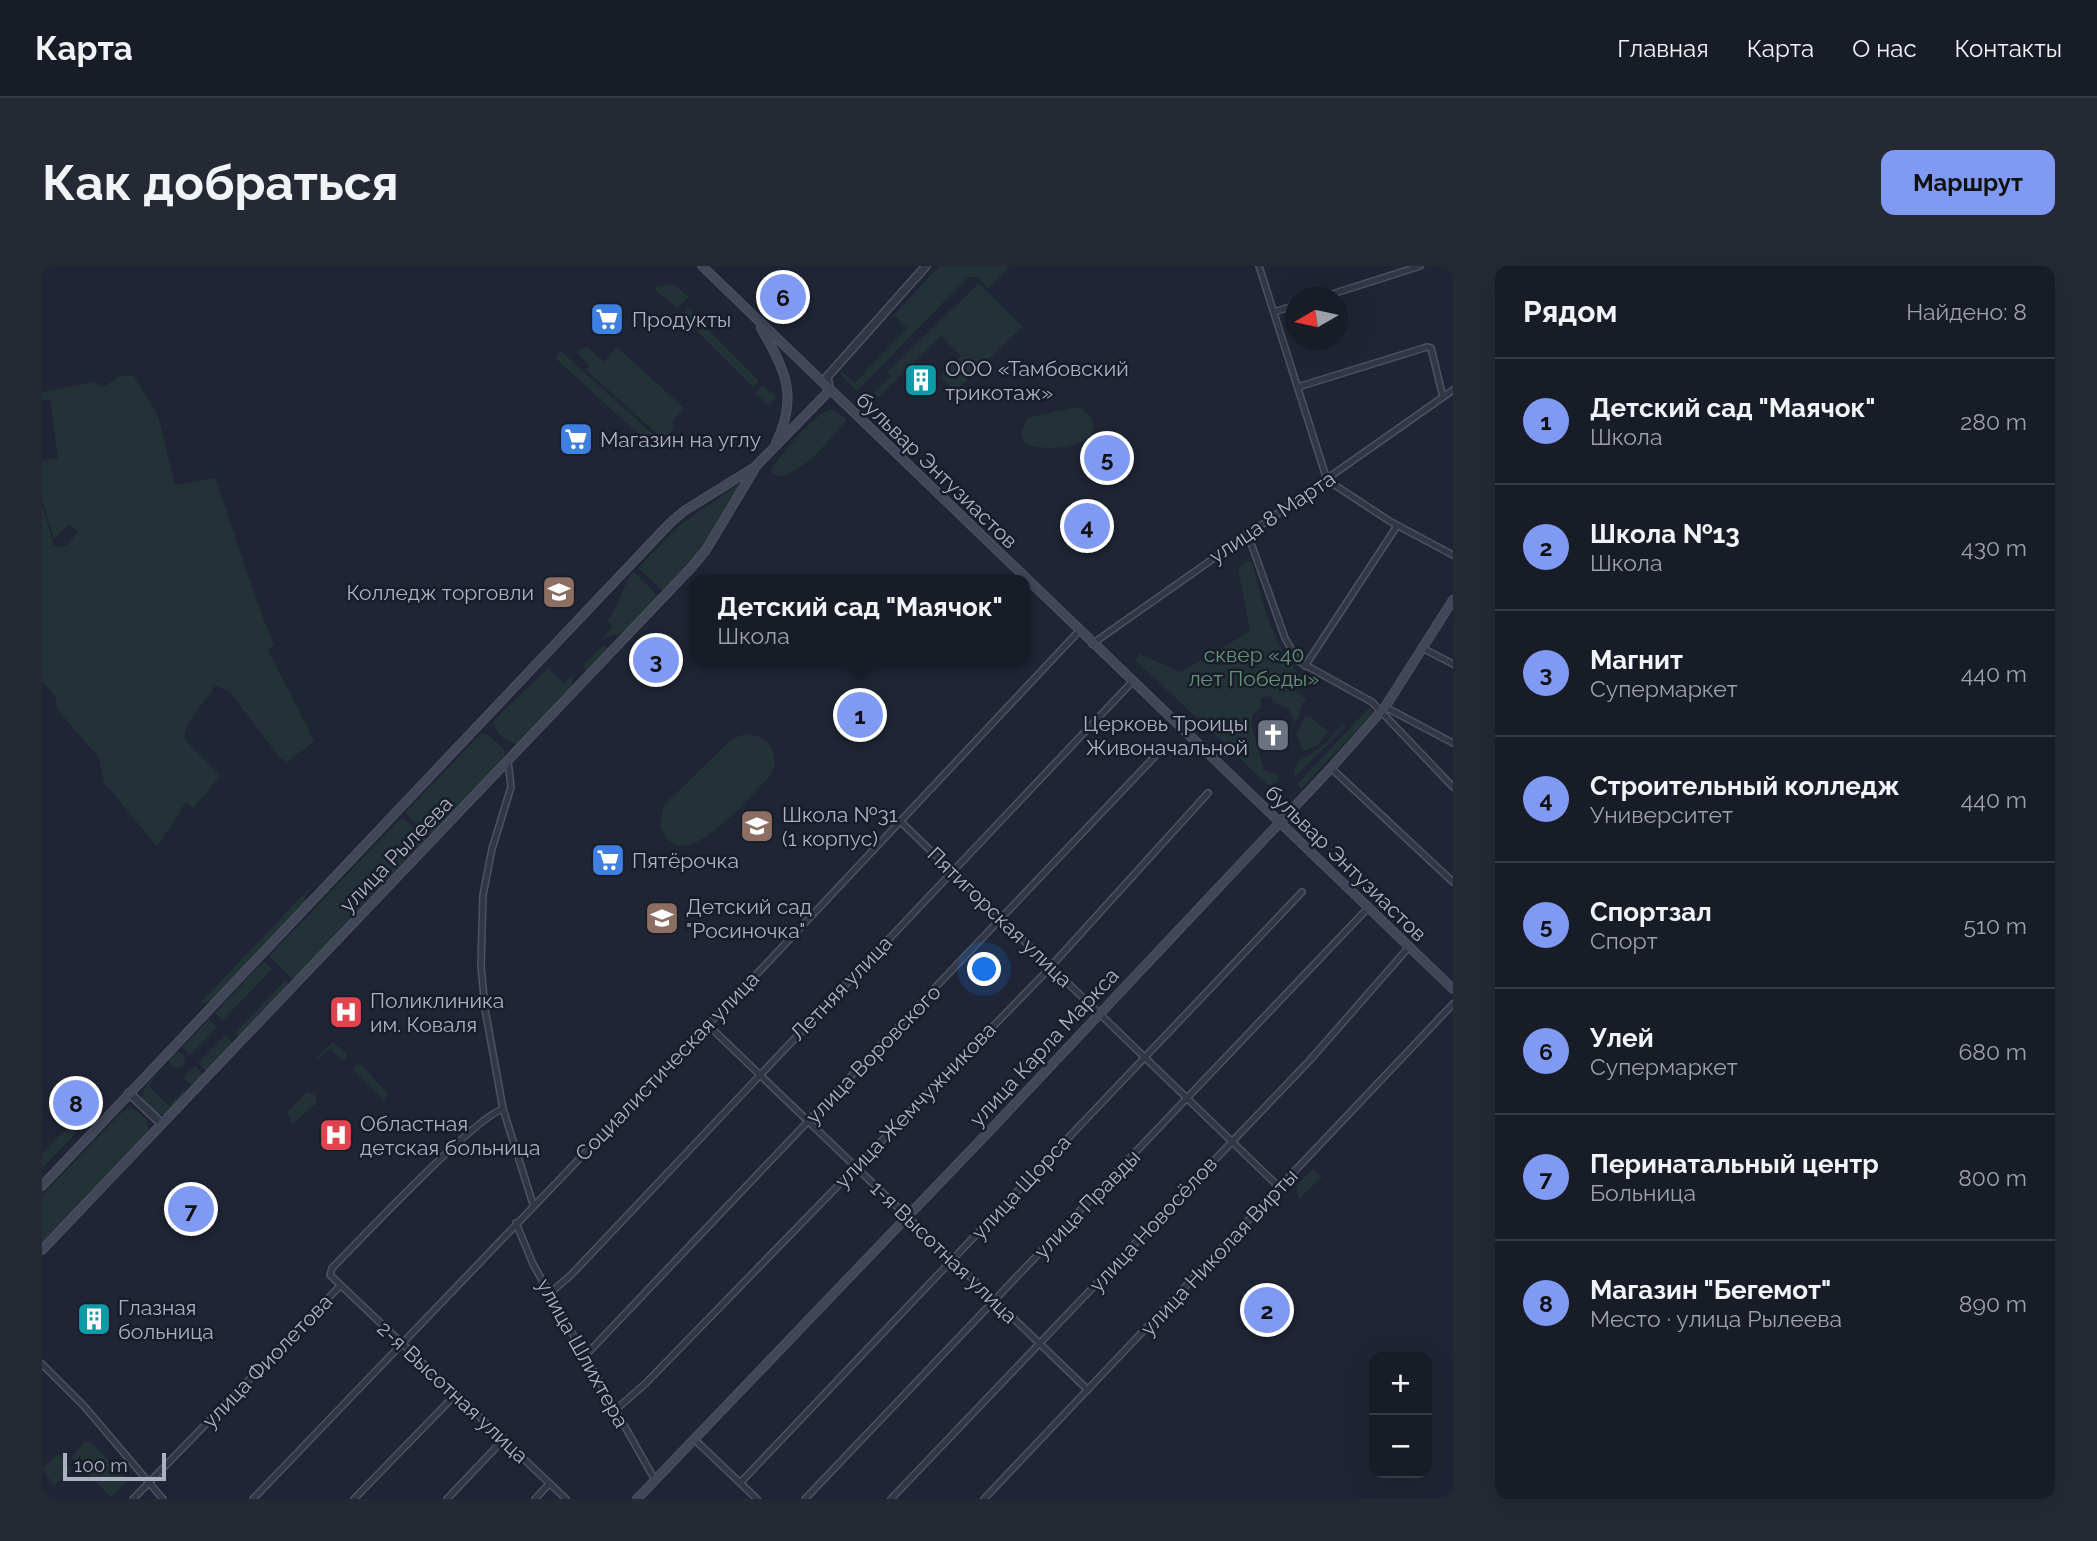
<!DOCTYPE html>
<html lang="ru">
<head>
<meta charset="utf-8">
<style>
  body { margin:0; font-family:Raleway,sans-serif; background:#242933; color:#f1f3f6 }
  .controls { position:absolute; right:21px; bottom:21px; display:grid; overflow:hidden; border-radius:14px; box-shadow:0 7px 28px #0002 }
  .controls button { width:63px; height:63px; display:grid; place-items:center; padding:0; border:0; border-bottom:2px solid #363a44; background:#171c27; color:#f1f3f6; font:35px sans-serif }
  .compass { position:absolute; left:1243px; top:21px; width:63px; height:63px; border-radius:50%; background:#171c27; box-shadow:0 7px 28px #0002; rotate:261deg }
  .scale { position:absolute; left:21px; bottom:18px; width:103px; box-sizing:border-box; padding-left:7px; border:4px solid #acb1c2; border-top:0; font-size:19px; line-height:24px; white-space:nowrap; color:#acb1c2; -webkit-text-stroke:5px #181d29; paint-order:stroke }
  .you { position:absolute; left:943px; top:704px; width:24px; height:24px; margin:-18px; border:5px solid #fff; border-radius:50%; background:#1a73e8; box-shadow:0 0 0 10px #1a73e833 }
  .badge { display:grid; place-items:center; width:46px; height:46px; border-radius:50%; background:#809af4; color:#111; font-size:23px; font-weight:700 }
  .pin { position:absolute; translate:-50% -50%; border:4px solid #fff; box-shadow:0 2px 7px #0006 }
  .popup { position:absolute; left:648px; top:309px; width:340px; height:91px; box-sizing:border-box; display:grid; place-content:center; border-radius:14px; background:#171c27; filter:drop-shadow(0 2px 5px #0005); font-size:23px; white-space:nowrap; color:#9ea1a7 }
  .popup b { font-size:26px; color:#f1f3f6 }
  .popup::after { content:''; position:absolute; left:50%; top:100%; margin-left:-14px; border:14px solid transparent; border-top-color:#171c27 }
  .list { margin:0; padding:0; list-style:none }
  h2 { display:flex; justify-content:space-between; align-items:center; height:91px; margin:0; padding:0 28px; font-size:30px }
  h2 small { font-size:23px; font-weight:400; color:#9ea1a7 }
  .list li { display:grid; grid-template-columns:46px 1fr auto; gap:21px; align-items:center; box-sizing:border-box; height:126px; padding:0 28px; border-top:2px solid #363a44 }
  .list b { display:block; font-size:26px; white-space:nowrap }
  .list p { margin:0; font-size:23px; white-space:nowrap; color:#9ea1a7 }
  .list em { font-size:23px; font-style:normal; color:#9ea1a7 }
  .map { position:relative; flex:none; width:1411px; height:1233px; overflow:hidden; border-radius:14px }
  header { display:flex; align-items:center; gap:42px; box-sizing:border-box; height:98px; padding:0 35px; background:#171c27; border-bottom:2px solid #363a44 }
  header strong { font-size:33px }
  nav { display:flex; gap:38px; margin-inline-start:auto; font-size:24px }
  .intro { display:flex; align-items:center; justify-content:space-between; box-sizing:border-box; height:168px; padding:0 42px }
  h1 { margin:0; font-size:49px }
  .button { padding:18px 32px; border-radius:14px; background:#809af4; color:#111; font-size:24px; font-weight:700 }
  main { display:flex; gap:42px; padding:0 42px }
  aside { flex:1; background:#171c27; border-radius:14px; box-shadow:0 7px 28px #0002 }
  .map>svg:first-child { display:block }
</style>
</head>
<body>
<header>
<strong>Карта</strong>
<nav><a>Главная</a><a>Карта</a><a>О нас</a><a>Контакты</a></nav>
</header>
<div class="intro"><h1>Как добраться</h1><a class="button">Маршрут</a></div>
<main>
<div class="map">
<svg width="1411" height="1233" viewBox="0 0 1411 1233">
  <rect width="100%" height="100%" fill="#1f2534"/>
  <path fill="#223237" d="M897,0H968L946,22L936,11H926L815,125L798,107L799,105L813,117L865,62L852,49Z
    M937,17L980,61L913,126L898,111L919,90L899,70L836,131L832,127L849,111L845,106Z
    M631,18L647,31L635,42L614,25V21Z
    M646,43L717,115L711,121L639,49Z
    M545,81L562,96L575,81L642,142L630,155L632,162L622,174L544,104L547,100L535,86Z
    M519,85L618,175L612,182L513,92Z
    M91,109L116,149L133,219L173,212C193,268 209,324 232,379L226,384L272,475L246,496L238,492L187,425L173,420C163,438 143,453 142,473L178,510L151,542L144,536L115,581L62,516L57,492L15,443L13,430L0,415V238L12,280L24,281L45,255L36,265L27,258L12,273L0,234V195L16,192L8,133L0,134V126L53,116L61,122L76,111Z
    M721,119L734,131L726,139L713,127Z
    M1034,141C1049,144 1060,165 1043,174C1028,182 996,186 982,176L979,168L985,152Z
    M791,143L805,153C785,176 767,203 736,211L728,205C741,188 771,146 791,143Z
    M706,212L660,284L622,326L596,302L639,258Z
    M1204,295L1210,296C1221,337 1230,380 1260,411L1251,423L1218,433L1220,441L1210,449L1209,457L1222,504L1235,508L1237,516L1226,519L1093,394L1097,388L1139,406L1208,365L1196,302Z
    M592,306L618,332L580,367L560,372L571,361L565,355C579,339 578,321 592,306Z
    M561,380L567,382L543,408L542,398Z
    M509,399L508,404L522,417L532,408L528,425L476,479C465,477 451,465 452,454Z
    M1251,424L1264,433L1257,445V451L1252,456L1246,442L1231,437L1229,430Z
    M1327,442L1331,445L1329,449L1258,524L1256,517Z
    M1263,451H1268L1286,465L1276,479L1262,485L1254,468Z
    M1301,458L1304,461L1253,510L1252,502L1256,500L1255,496L1280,481Z
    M445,468L462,483L463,494L389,571L363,547L437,469Z
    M703,468C727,468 740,489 728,510C708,530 635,621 618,558L622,539L690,473Z
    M360,551L386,575L252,715L227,690Z
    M279,610L263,630L264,636L170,735L157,738Z
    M222,695L230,703L180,755L173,747Z
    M243,715L248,720L198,772L193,767Z
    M167,753L175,761L148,789L140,781Z
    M183,769L192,778L165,806L156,797Z
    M291,776L305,788L304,793L299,794L288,782L277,792L275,791Z
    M127 794a8 8 0 1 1 16 0a8 8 0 1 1-16 0Z
    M315,799H320L346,828L342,834L310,802Z
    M153,800L162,809L151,821L141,812Z
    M119,803L107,820L127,840L141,825L144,828L126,847L117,849C88,834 102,821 119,803Z
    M265,826L273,827L275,837L250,858L245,846Z
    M89,841L105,853L107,867L0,980V930L79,847Z
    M28,859L35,866L0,902V888Z
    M1271,903L1280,911L1257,933L1254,920Z
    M48,1175L86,1215L69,1231L29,1191L42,1176Z
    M16,1188L29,1203L12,1220L0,1203Z"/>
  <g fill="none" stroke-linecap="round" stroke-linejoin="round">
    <g stroke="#4d5260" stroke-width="8">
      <path id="minor" d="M1217,0L1285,214L1349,256L1411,289
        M1278,32L1378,0
        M1232,46L1254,39
        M1256,121L1385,81L1389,82L1401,131
        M1205,266L1243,372L1256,395L1330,436L1411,521
        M1050,378L1411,124
        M1380,382L1411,398
        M1263,400L1355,260
        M1343,441L1411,477
        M466,495L469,521L450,583L441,629L439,699L443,743L461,843L491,938
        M1289,502L1411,616
        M859,556L1238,922
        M666,759L1046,1124
        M461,843C434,850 318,974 290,1002L288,1009L524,1233
        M474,957L491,998L613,1214
        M507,1028L529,1009L1090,416
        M542,1091L1119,484
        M0,1098L42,1140L121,1233
        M572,1145L603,1118L1002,708L1166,527
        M652,1173L715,1233
        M698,1217L1260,626
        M91,1233L297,1021
        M211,1233L729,693L1037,365
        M312,1233L414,1128
        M405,1233L462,1173
        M493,1233L507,1218
        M763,1233L1326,642
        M849,1233L1269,793L1367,681
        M942,1233L1411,738"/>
    </g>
    <g stroke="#4d5260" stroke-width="10">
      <path id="tertiary" d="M787,122L785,111L884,0
        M87,827L120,858"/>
    </g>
    <g stroke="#4d5260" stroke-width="10">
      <path id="secondary" d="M660,0L1411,723
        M719,62C743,104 757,130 734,177
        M0,920L628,257L642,245L713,201L788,124
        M0,984L649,302L664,284L712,204
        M595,1233L955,857L1289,502L1343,441L1411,334"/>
    </g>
    <use href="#minor" stroke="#333745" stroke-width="5"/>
    <use href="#tertiary" stroke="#333745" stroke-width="7"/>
    <use href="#secondary" stroke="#414658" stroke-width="8"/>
  </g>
  <defs>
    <g id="supermarket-square" transform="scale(1.75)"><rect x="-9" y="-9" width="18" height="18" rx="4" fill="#3f7fe0" stroke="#181d29"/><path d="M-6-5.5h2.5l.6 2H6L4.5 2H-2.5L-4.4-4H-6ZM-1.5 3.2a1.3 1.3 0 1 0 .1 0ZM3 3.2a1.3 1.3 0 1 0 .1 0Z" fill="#fff"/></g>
    <g id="building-square" transform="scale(1.75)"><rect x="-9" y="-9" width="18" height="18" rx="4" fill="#0f9aa8" stroke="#181d29"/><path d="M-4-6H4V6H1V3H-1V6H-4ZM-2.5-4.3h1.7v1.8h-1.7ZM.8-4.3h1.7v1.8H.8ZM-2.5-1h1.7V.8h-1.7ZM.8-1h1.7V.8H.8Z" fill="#fff"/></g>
    <g id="university-square" transform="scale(1.75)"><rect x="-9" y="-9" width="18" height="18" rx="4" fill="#8d6e63" stroke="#181d29"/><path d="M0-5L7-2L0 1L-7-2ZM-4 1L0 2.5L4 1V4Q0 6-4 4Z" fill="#fff"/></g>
    <g id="church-square" transform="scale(1.75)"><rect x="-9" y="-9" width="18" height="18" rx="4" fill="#6b7280" stroke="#181d29"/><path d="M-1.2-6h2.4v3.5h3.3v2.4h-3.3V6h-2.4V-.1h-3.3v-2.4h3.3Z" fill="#fff"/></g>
    <g id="school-square" transform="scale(1.75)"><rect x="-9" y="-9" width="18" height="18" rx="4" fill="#8d6e63" stroke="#181d29"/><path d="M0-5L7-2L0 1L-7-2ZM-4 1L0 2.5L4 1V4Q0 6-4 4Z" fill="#fff"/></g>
    <g id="hospital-square" transform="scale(1.75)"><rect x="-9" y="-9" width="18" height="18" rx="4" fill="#e0444e" stroke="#181d29"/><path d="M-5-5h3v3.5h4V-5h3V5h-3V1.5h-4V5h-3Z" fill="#fff"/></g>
  </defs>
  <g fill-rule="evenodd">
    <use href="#supermarket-square" x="565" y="53"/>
    <use href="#building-square" x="879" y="114"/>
    <use href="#supermarket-square" x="534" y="173"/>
    <use href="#university-square" x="517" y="326"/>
    <use href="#church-square" x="1231" y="469"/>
    <use href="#school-square" x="715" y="560"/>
    <use href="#supermarket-square" x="566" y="594"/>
    <use href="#school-square" x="620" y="652"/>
    <use href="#hospital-square" x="304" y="746"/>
    <use href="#hospital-square" x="294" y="869"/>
    <use href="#building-square" x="52" y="1053"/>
  </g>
  <g text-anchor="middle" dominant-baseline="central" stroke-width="5" stroke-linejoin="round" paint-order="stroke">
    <g font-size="21" fill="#acb1c2" stroke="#181d29" text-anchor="start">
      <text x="590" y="53">Продукты</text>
      <text x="903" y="102">ООО «Тамбовский<tspan x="903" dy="24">трикотаж»</tspan></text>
      <text x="558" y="173">Магазин на углу</text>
      <text x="492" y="326" text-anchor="end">Колледж торговли</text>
      <text x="1206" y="457" text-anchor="end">Церковь Троицы<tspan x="1206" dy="24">Живоначальной</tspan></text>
      <text x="740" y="548">Школа №31<tspan x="740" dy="24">(1 корпус)</tspan></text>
      <text x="590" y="594">Пятёрочка</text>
      <text x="644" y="640">Детский сад<tspan x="644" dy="24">"Росиночка"</tspan></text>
      <text x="328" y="734">Поликлиника<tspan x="328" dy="24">им. Коваля</tspan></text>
      <text x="318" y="857">Областная<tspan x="318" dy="24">детская больница</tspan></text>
      <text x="76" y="1041">Глазная<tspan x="76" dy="24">больница</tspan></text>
    </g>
    <g font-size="21" fill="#acb1c2" stroke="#181d29">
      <text transform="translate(895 204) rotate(44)">бульвар Энтузиастов</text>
      <text transform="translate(1230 251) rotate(-34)">улица 8 Марта</text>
      <text transform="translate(354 588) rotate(-46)">улица Рылеева</text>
      <text transform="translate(1304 597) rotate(44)">бульвар Энтузиастов</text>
      <text transform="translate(958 651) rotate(44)">Пятигорская улица</text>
      <text transform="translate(799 722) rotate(-46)">Летняя улица</text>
      <text transform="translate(1002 781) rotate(-47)">улица Карла Маркса</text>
      <text transform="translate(831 788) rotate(-46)">улица Воровского</text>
      <text transform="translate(625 800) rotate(-46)">Социалистическая улица</text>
      <text transform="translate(873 839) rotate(-46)">улица Жемчужникова</text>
      <text transform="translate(979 921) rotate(-47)">улица Щорса</text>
      <text transform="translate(1045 938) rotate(-46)">улица Правды</text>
      <text transform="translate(1111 958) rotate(-47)">улица Новосёлов</text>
      <text transform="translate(902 986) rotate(44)">1-я Высотная улица</text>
      <text transform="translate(1177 986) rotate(-47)">улица Николая Вирты</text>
      <text transform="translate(541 1087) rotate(61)">улица Шлихтера</text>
      <text transform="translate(225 1095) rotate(-46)">улица Фиолетова</text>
      <text transform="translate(411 1126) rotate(43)">2-я Высотная улица</text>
    </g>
    <g font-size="21" fill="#659177" stroke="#181d29">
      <text x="1212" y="388">cквер «40<tspan x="1212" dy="24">лет Победы»</tspan></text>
    </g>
  </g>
</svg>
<div class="controls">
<button>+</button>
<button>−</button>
</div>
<svg class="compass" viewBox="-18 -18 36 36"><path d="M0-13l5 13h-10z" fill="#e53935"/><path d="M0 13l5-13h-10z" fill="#9ea1a7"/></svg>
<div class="scale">100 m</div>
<div class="you"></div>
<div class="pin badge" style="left:818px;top:449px">1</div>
<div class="popup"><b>Детский сад &quot;Маячок&quot;</b>Школа</div>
<div class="pin badge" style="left:1225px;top:1044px">2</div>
<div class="pin badge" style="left:614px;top:394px">3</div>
<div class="pin badge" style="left:1045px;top:260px">4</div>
<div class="pin badge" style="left:1065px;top:192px">5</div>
<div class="pin badge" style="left:741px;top:31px">6</div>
<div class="pin badge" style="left:149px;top:943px">7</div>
<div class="pin badge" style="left:34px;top:837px">8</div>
</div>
<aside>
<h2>Рядом<small>Найдено: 8</small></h2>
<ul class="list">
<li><span class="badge">1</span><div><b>Детский сад &quot;Маячок&quot;</b><p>Школа</p></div><em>280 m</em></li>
<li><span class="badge">2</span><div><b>Школа №13</b><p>Школа</p></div><em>430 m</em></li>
<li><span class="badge">3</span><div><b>Магнит</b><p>Супермаркет</p></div><em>440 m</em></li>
<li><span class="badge">4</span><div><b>Строительный колледж</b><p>Университет</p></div><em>440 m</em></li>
<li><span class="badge">5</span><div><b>Спортзал</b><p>Спорт</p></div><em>510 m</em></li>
<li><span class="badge">6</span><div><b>Улей</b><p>Супермаркет</p></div><em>680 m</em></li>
<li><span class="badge">7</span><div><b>Перинатальный центр</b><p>Больница</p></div><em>800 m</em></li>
<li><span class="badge">8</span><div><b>Магазин &quot;Бегемот&quot;</b><p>Место · улица Рылеева</p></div><em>890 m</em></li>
</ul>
</aside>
</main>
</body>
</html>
